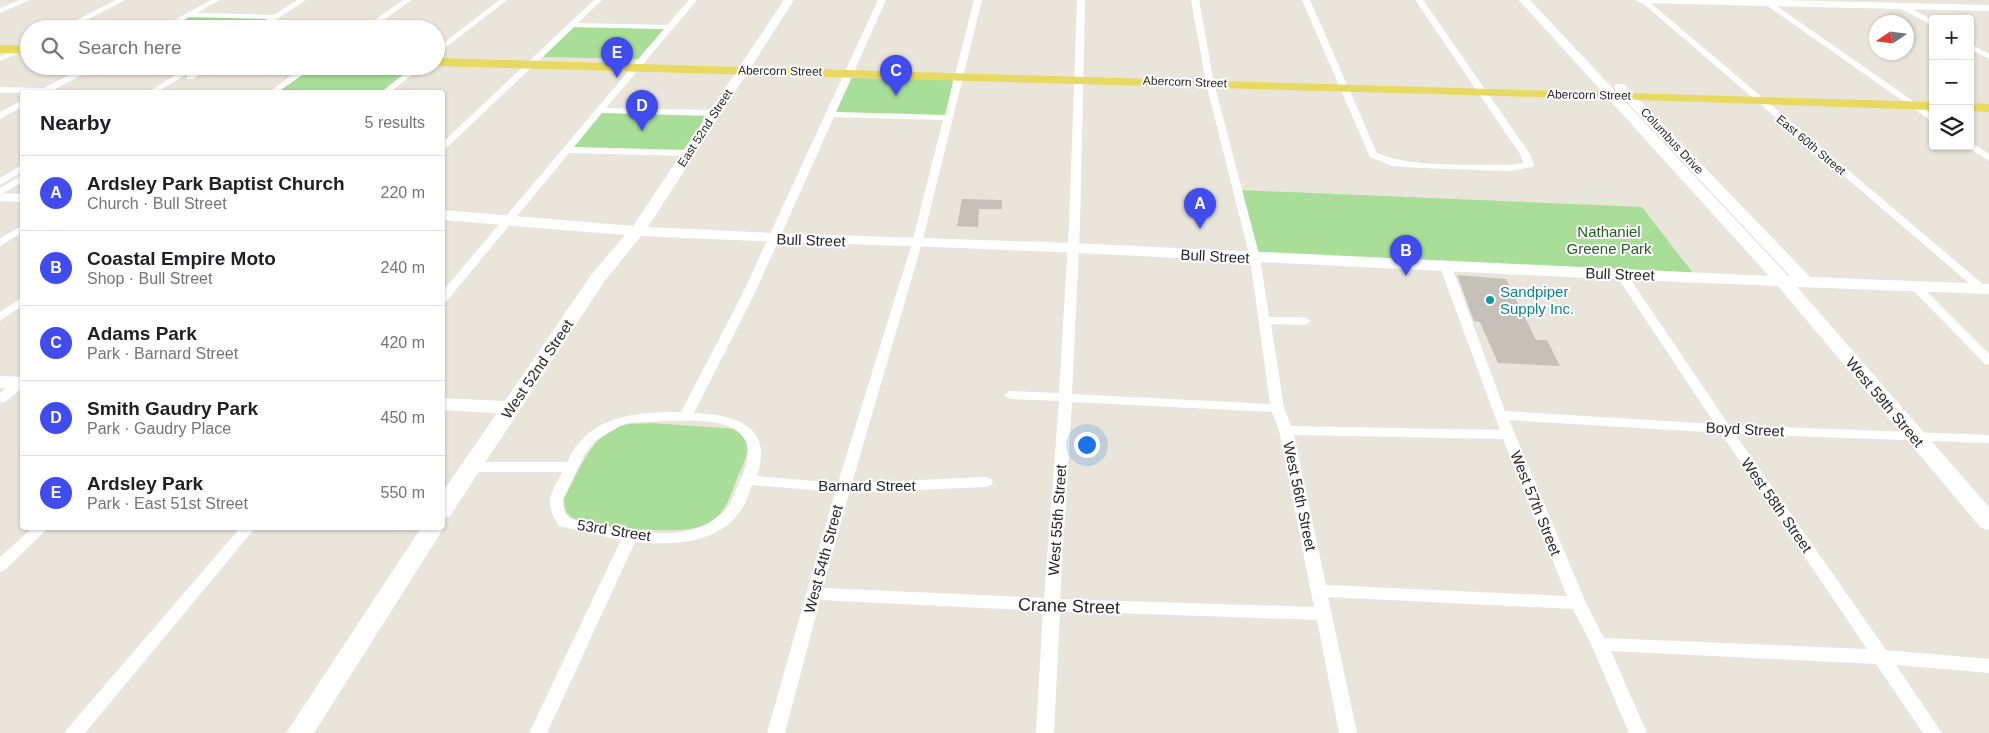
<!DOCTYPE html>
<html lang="en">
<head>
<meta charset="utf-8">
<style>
  body { margin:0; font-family:Helvetica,sans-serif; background:#f2f2f2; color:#202124 }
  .controls { position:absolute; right:15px; top:15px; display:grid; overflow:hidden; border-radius:5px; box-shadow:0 1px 4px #0004 }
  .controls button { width:45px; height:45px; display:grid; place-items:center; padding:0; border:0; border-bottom:1px solid #e0e0e0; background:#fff; color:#202124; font:25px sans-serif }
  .compass { position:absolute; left:1869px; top:15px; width:45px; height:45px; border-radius:50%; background:#fff; box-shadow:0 1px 4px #0004; rotate:257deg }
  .you { position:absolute; left:1086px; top:444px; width:18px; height:18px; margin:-12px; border:4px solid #fff; border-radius:50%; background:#1a73e8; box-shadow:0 0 0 8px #1a73e833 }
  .badge { display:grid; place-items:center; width:32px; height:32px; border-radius:50%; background:#414cef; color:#fff; font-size:16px; font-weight:700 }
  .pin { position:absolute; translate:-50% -41px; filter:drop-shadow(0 1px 2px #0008) }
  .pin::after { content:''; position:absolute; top:26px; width:18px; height:15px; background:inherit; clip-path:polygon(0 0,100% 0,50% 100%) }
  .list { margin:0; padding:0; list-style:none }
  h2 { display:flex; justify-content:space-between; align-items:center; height:65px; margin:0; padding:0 20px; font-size:21px }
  h2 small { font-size:16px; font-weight:400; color:#757577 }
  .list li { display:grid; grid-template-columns:32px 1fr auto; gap:15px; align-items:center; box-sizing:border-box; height:75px; padding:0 20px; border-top:1px solid #e0e0e0 }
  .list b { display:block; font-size:19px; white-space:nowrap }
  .list p { margin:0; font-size:16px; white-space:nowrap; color:#757577 }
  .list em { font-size:16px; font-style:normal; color:#757577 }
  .icon { flex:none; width:28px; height:28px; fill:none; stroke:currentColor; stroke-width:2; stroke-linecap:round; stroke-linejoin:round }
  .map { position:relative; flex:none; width:1989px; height:733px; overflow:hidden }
  .search { position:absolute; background:#fff; box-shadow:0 1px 4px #0004; left:20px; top:20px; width:425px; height:55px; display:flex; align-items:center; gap:12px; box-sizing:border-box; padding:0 18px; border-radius:28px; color:#757577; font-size:19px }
  .panel { position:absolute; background:#fff; box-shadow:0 1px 4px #0004; left:20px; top:90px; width:425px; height:440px; border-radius:5px }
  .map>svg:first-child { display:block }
</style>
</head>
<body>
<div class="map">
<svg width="1989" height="733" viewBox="0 0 1989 733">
  <rect width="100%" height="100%" fill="#eae5da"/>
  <path fill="#a8de98" d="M190,16L268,18L250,29H167Z
    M574,27L664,29L638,59L543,57Z
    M315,66H416L381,92H277Z
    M852,78L953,80L946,116L835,113Z
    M599,110L713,113L688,153L567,150Z
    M1238,190L1642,207L1696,277L1255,258Z
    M651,423L737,429C753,446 747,455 739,474C732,490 726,514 710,523C684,537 614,527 584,524C570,518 564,514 564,499C578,473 592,432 624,425C632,423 642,424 651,423Z"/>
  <path fill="#c5c1b9" d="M962,199L1002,200V209H979L978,227L957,226Z
    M1457,275L1506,279L1536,340H1547L1560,366L1498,363L1480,322L1474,321Z"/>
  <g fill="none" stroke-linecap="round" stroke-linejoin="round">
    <path fill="#fff" fill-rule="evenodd" d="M20,0H30L0,13V8Z
      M116,0H125L69,29H59Z
      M211,0H220L197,13L274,15L297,0H306L262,29H252L267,19L189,17L168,29H158Z
      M403,0H412L371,29H362Z
      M499,0H507L436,55V49Z
      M594,0H602L578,23L667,25L689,0H697L606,108L713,110L717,113L713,116L602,113L574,147L688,150L693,153L688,156L569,153L446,302L442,303V292L664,29L574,27L442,152V143Z
      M878,0H886L836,112L945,115L974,0H982L922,243L852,483L986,477L991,479L993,482L991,485L986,487L849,493L823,588L1044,598L1059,401L1010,399L1004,395L1010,391L1059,393L1069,225L1077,0H1085L1080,225L1072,394L1270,404L1250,258L1206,83L1191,0H1199L1214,83L1260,258L1269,317H1305L1311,321L1305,325L1271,324L1284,408L1291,426L1500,430L1440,267L1446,264L1452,267L1505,411L1715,424L1616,275L1622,272L1626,273L1729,425L1989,435V443L1735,434L1886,650L1989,659V673L1896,665L1942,733H1923L1876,664L1611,651L1647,733H1629L1591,644L1573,609L1328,597L1357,733H1339L1317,620L1060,611L1054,733H1036L1043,611L820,600L785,733H767L835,492L752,485C748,494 746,505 739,513C715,545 671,545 635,542L547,733H529L621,540L559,526C543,500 550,497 562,472H472L467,470L465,467L467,464L472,462H567C590,415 633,412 681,412L741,297ZM834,117L943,120L912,243L838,483L757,476C774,425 735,415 694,413L753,297ZM1072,402L1272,412L1279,430L1314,607L1060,599ZM1509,420L1721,433L1867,649L1604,638L1586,603ZM667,421C688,421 719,418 737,431C758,446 744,472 736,490C733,496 732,502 728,507C721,515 710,523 700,527C663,542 607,527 569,518L564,511L563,499L585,454L595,441L620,426L629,423ZM1294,435L1503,439L1567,596L1326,585Z
      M1302,0H1310L1377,153C1412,168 1472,164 1510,165L1524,163L1520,154L1415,0H1423L1530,154L1534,165L1532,167L1510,171L1420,168L1392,166L1370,157Z
      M1639,0H1647L1985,286L1987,288L1985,290H1977Z
      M1759,0H1768L1933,115V122Z
      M1899,4H1905L1933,21V26L1899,8Z
      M29,44V49L0,61V56Z
      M1970,44L1989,54V59L1970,49Z
      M87,66H98L50,92L0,93V87L44,88Z
      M190,66H200L157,92H148Z
      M202,66H212L193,79H187V75Z
      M305,66H315L278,92H269Z
      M414,66H423L390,92H381Z
      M19,102H22V107L0,119V112Z
      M1970,142L1989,154V161L1967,147L1970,146Z
      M22,165V172L0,185V178Z
      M22,175V182L0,195V188Z
      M22,226V233L0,246V238Z
      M1915,283L1919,284L1989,354V365L1985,364L1911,288L1909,286Z
      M22,298V306L0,321V312Z
      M22,378V388L5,402L0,403V393L17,379Z
      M32,528H48L5,570L0,572V557Z
      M240,528H255L85,733H65L68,728Z"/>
    <path fill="#fff" fill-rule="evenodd" d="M784,0H794L648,227L772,233L1074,243L1769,276L1519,0H1530L1788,276H1790L1616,90L1614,87L1616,84H1624L1810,277L1989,284V294L1797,287L1989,507V530L1981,528L1778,286C1544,277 1310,264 1076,253C931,246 786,243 641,236L604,282L450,516L442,519V493L497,413L442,410V398L505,401L591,275L625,235L442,220V210L633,226Z
      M1635,0H1779L1989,5V11L1640,3Z
      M0,193L22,194V202L0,201Z
      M0,376L22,377V389L0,388Z
      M442,527L443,528L440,534L314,733H286L421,528Z"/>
    <path fill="#e8d960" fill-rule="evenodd" d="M0,45L29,46V54L0,53Z
      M436,58L1933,102V110L1610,99L436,66Z
      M1970,103L1989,104V112L1970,111Z"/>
  </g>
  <circle fill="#0f9aa8" stroke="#fff" stroke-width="2" cx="1490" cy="300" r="5"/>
  <g text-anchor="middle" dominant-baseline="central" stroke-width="4" stroke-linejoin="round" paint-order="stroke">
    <g font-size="12" fill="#282828" stroke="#fff">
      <text transform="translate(780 71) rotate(1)">Abercorn Street</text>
      <text transform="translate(1185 82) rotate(2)">Abercorn Street</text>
      <text transform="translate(1589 95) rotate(1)">Abercorn Street</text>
      <text transform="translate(705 128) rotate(-57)">East 52nd Street</text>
      <text transform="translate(1672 141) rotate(47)">Columbus Drive</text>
      <text transform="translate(1811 145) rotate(40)">East 60th Street</text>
    </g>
    <g font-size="15" fill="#225f1d" stroke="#fff">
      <text x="1609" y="231">Nathaniel<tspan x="1609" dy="17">Greene Park</tspan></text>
    </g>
    <g font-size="15" fill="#282828" stroke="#fff">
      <text transform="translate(811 240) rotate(2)">Bull Street</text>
      <text transform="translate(1215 256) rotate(3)">Bull Street</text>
      <text transform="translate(1620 274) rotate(2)">Bull Street</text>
      <text transform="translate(537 369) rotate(-56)">West 52nd Street</text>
      <text transform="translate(1885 402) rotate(50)">West 59th Street</text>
      <text transform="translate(1745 429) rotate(3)">Boyd Street</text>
      <text x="867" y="485">Barnard Street</text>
      <text transform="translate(1300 496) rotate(78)">West 56th Street</text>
      <text transform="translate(1536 503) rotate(68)">West 57th Street</text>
      <text transform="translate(1777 505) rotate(55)">West 58th Street</text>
      <text transform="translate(1057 520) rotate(-86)">West 55th Street</text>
      <text transform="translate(614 530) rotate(9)">53rd Street</text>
      <text transform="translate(823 559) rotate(-75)">West 54th Street</text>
    </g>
    <g font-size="15" fill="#0d838f" stroke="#fff" text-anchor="start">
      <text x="1500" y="291">Sandpiper<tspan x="1500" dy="17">Supply Inc.</tspan></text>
    </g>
    <g font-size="18" fill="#282828" stroke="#fff">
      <text transform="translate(1069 606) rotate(2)">Crane Street</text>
    </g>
  </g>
</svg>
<div class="controls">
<button>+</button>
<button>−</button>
<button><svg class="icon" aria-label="layers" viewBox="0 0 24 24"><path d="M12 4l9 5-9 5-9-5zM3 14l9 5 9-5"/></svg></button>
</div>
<svg class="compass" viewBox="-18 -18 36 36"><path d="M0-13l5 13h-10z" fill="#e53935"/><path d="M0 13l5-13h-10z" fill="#757577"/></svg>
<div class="you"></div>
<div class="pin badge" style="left:1200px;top:229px">A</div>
<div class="pin badge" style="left:1406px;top:276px">B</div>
<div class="pin badge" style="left:896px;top:96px">C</div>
<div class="pin badge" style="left:642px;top:131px">D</div>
<div class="pin badge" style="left:617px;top:78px">E</div>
<div class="search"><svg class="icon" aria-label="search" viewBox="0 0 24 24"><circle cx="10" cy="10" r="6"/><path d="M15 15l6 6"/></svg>Search here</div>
<section class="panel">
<h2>Nearby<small>5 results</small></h2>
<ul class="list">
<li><span class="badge">A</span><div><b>Ardsley Park Baptist Church</b><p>Church · Bull Street</p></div><em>220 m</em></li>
<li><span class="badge">B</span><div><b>Coastal Empire Moto</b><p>Shop · Bull Street</p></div><em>240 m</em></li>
<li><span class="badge">C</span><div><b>Adams Park</b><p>Park · Barnard Street</p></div><em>420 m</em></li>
<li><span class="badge">D</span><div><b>Smith Gaudry Park</b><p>Park · Gaudry Place</p></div><em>450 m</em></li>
<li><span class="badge">E</span><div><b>Ardsley Park</b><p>Park · East 51st Street</p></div><em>550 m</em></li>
</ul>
</section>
</div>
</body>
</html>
